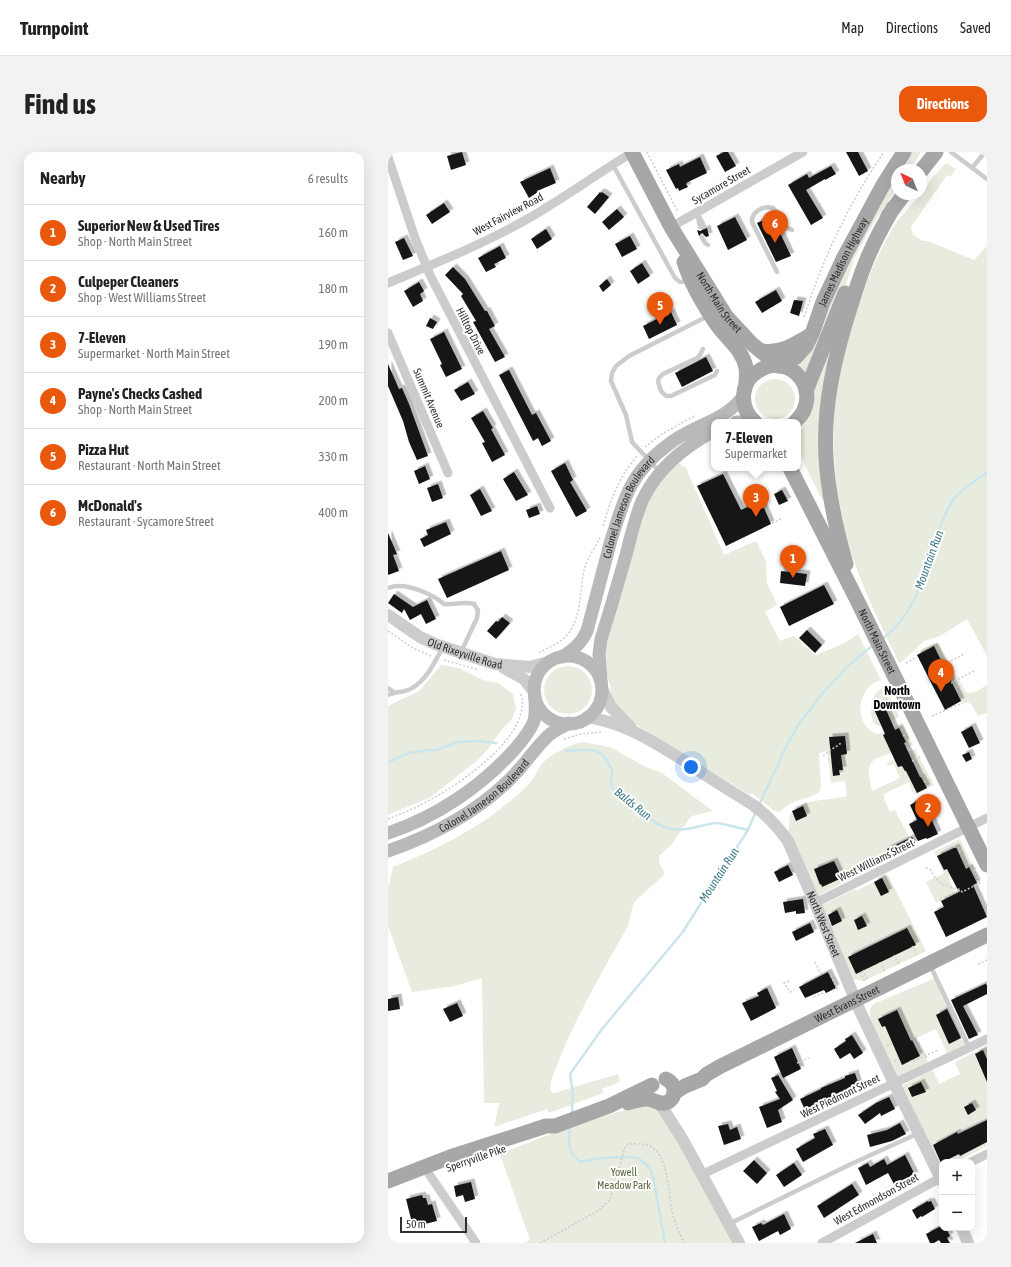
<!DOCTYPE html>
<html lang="en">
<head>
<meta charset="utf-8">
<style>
  body { margin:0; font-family:"Asap Condensed",sans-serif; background:#f2f2f2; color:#222 }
  .controls { position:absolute; right:12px; bottom:12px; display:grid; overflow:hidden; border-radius:8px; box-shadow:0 4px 16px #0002 }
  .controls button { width:36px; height:36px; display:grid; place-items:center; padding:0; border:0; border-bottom:1px solid #e0e0e0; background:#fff; color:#222; font:20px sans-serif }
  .compass { position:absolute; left:503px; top:12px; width:36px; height:36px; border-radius:50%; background:#fff; box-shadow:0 4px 16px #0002; rotate:317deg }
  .scale { position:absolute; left:12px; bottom:10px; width:67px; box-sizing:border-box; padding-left:4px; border:2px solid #2f2f2f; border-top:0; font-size:11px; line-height:14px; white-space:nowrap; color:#2f2f2f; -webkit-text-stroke:3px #fff; paint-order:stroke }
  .you { position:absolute; left:303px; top:615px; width:14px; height:14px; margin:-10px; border:3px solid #fff; border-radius:50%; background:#1a73e8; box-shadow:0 0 0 6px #1a73e833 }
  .badge { display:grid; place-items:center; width:26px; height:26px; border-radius:50%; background:#ea580c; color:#fff; font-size:13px; font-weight:700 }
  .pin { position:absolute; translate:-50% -33px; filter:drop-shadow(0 1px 2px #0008) }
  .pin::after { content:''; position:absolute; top:21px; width:14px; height:12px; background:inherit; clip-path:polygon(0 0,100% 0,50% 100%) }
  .popup { position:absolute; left:323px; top:267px; width:90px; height:52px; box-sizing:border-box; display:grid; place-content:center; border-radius:8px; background:#fff; filter:drop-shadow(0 1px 3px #0005); font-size:13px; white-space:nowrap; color:#767676 }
  .popup b { font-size:15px; color:#222 }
  .popup::after { content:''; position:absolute; left:50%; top:100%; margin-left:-8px; border:8px solid transparent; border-top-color:#fff }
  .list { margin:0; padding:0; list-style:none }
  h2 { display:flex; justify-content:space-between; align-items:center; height:52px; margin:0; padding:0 16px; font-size:17px }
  h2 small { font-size:13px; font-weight:400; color:#767676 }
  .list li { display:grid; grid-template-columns:26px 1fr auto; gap:12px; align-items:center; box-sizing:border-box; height:56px; padding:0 16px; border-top:1px solid #e0e0e0 }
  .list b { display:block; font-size:15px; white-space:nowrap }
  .list p { margin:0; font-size:13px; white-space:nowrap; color:#767676 }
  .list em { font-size:13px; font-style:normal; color:#767676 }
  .map { position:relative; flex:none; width:599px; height:1091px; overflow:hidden; border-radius:12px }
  header { display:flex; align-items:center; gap:24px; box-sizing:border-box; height:56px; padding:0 20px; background:#fff; border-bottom:1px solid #e0e0e0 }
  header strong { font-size:19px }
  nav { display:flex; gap:22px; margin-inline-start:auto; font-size:14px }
  .intro { display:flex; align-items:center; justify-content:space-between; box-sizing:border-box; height:96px; padding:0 24px }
  h1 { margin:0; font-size:28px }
  .button { padding:10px 18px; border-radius:12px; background:#ea580c; color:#fff; font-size:14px; font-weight:700 }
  main { display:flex; gap:24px; padding:0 24px }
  aside { flex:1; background:#fff; border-radius:12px; box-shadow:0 4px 16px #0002 }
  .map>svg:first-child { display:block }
</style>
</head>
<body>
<header>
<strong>Turnpoint</strong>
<nav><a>Map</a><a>Directions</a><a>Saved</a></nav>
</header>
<div class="intro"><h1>Find us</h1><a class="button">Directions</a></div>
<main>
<aside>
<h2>Nearby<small>6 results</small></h2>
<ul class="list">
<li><span class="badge">1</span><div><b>Superior New &amp; Used Tires</b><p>Shop · North Main Street</p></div><em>160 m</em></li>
<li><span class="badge">2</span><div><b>Culpeper Cleaners</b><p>Shop · West Williams Street</p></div><em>180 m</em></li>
<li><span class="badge">3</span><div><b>7-Eleven</b><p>Supermarket · North Main Street</p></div><em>190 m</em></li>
<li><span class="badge">4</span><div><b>Payne's Checks Cashed</b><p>Shop · North Main Street</p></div><em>200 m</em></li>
<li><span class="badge">5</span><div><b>Pizza Hut</b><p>Restaurant · North Main Street</p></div><em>330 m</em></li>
<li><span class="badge">6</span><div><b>McDonald's</b><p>Restaurant · Sycamore Street</p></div><em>400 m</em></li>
</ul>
</aside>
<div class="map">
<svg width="599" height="1091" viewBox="0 0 599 1091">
  <defs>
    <filter id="shadow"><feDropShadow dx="3.5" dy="-3.5" stdDeviation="0" flood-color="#0004"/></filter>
  </defs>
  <rect width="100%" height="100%" fill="#fff"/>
  <path fill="#e8ecde" d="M523,0H532V2L521,18H511Z
    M558,11L568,17L562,25L559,23L523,75L525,83L535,89H540L586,108L599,94V504L579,467L552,484L536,489L516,508L511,511C489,465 464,417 454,365C443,312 442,250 457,197C460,185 464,174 468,162C478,130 488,104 506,74C514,62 525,52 534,41C539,35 542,27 548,22C551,18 555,15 558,11Z
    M509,21V36L482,77L466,107L451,154L419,223L408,214C437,192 433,166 447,137C467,98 488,59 509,21Z
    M445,182L437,349H435C426,330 413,311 411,290C410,278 419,271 422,261C425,252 423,241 426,231C431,214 439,198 445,182Z
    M367 247a20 20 0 1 1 40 0a20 20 0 1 1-40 0Z
    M289,310L298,316L336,403L368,389L378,409L379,431L389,453L377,460L392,489L406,484L428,504L432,501L457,491L470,482L493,528C490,529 486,530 484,532C472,542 468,561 478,574C481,578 485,582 490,582L505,577L514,570L525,593L487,607C476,615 482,627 484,639L512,626L506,612L499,614V612L508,605L527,597L546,633L531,641L527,642L524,640L521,630L496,642V647L502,660L507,658L526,695L431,743V744H428L400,680L402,669L401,665C411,644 441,650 459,644L457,629L443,631L439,599L431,601L433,635L431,640C418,649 404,646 392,660L385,658L364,641L362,643L247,572L231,559L223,544L222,533L218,521L217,494L257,359L267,337Z
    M544,492H551L578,540C586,543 592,537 599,533V561L590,564L584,553L579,550L574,553L546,494L529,503L535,496Z
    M53,513L71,516L95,528L110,531L125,542L128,557L124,567L111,581L101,596L92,606L43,645L0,663V554L31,539Z
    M156 538a24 24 0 1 1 48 0a24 24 0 1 1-48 0Z
    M496,535L511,564C506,568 501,572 495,574C478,577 483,548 488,541C490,538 493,537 496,535Z
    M194,590L216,594L224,596L258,615L274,621L325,659L304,664L301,667L284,692L271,704V710L276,720L275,724L248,748C243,755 243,765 240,774C216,817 190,860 172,906C168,916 162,927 162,938L165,941H167L230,922L232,930L214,937L215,941L161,961L159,957L106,975C109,967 108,959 112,951H96L94,826L67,834L24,840L0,774V736L5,715C55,695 102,671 141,632C146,627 149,618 154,612C161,603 183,592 194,590Z
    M572,687L592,729L589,731L581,715L560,725L568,742L548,751L538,730L556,721L546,700Z
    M500,723L538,799L476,829L464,827L432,754L467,737L468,739Z
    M550,825L581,890L559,901L548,877L528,886L540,910L509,926L483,868C481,861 481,855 488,851Z
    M599,894V994L568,1010H554V1017L513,934L545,918L551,932L572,922L567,910Z
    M257,952L272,956L344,1091H137L142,1088L112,1002C159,982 208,966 257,952Z"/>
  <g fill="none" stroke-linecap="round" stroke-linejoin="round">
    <path stroke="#cae5eb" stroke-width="2.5" d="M494,487C527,464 536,422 548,387C552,374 557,361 564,350C572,338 586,329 599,321
      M178,599C195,599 211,592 220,611C221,614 224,617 224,619C225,624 221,629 224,634C230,646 266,672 279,676C295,681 312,673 327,671C333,670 352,677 360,678
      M0,610L21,601L40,598H49L69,590L90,589L108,591
      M371,653L399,593L411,572L434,542L460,514L485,493
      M184,962L185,940L182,922L214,877L294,781L360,678L368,659
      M182,974C181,990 178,1000 193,1010L212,1006L244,1005L250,1006L259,1013L263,1019L266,1029L277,1091"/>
  </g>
  <path fill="#161616" filter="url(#shadow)" d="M74,0L78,13L63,18L59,4Z
    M336,0H340L348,14L337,20L328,4Z
    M458,0H470L480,19L471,24Z
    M312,5L319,21L300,30L298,32L300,35L291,39L290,36L288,37L278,18L291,12L292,15Z
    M443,14L448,22L437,28V27L418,38L435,66L423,73L400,33L419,22L421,26Z
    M162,16L168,31L149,39L150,40L141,46L132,30Z
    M212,40L213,41L214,40L221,45L207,62L199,55Z
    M56,51L62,60L44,72L38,63Z
    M229,57L236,65L221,78L214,70Z
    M384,64L403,104L388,110L369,71Z
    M347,65L359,88L340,98L329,74Z
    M319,76L321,84L318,85L314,81L311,84L309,78L312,79Z
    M158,77L164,87L149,97L143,87Z
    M242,84L249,97L234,105L227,92Z
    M16,86L25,104L15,108L7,90Z
    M112,94L118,106L106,112L108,115L98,120L90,106Z
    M254,111L262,124L250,132L242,119Z
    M65,115L77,127L97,159H99L107,174L101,177L117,205L107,210L85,170L88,169L73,144L75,142L57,123Z
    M219,127L223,133L215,140L211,134Z
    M31,130L36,139L32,142L35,149L25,155L16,139Z
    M388,138L394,149L374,161L367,150Z
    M406,148L415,149L411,164L402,161Z
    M283,160L289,173L261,187L255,174Z
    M42,166L49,170L45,177L38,174Z
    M56,180L74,217L58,225L52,213L54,212L42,187Z
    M318,205L325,219L294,235L287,221Z
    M0,212L11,237L14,236L21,252L40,304L29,308L21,290L15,269L0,234Z
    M121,218L144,263L148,261L163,289L154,294L150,286L145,289L111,223Z
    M80,230L87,242L73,249L66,238Z
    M95,259L105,276L103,277L117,303L104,310L94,291L97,290L83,266Z
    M177,311L185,328L182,330L199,359L188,365L163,319Z
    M37,314L42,327L31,332L26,319Z
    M126,320L140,343L128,349L115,327Z
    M335,322L353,358L373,349L383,372L338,394L309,334Z
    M50,332L55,346L44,350L39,336Z
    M92,337L104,359L93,364L82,343Z
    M394,338L400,349L391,353L386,342Z
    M149,354L152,362L141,366L138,358Z
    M58,370L63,382L36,395L32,387L40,383L38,378Z
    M0,381L9,402L5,403L11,419L0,423Z
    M113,399L121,418L59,446L50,427Z
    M393,419L419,422L417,434L392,431Z
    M436,433L446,452L401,474L392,455Z
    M6,442L25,455L39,448L48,467L38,472L33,462L22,468L16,457L14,461L0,451Z
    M114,465L122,471L108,487L99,479L108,469L110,470Z
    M419,478L434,493L427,501L411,486Z
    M546,494L573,549L557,558L529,503Z
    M495,551L507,578L511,576L518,590L516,591L532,625H533L539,636L529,641L518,619H517L514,614L510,615L495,583L497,582L485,555Z
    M584,574L592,591L581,596L573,580Z
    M457,584L459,602L453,603L455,618H451L452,623L445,624L441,585Z
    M581,600L584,607L578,610L574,603Z
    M534,646L550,682L539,687L538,686L530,689L521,672L529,668L522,653Z
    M415,654L419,664L408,669L404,659Z
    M524,685L527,691L502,704L499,697Z
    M568,695L578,717L581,715L589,731L585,733L599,765L558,785L546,760L556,755L553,749L571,740L559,717L556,718L549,704Z
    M446,709L454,726L434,735L433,732L432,733L426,717Z
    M400,713L405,723L391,730L386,720Z
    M494,726L501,740L493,744L486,730Z
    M415,747L417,761L408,762V759L397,761L395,750Z
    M449,758L454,769L444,774L440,763Z
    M474,764L479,774L470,778L466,768Z
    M422,771L426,780L408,789L404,780Z
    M519,776L528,793L468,822L460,805Z
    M440,820L448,836L438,841L436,838L417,846L411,835Z
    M599,831V842L575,854L590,883L581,887L563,848Z
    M379,836L388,856L363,869L354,851L371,844L369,841Z
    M10,845L12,857L0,859V847Z
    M69,851L75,864L62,870L55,857Z
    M559,857L573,886L561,892L548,863Z
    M509,858L523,889L524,888L532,904L514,913L497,874L494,875L490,867Z
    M464,883L475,901L466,907L462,901L452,907L446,897L458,889L457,887Z
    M404,896L413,917L395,926L386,905Z
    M595,898L599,907V930L587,902Z
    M467,921L473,940L463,943L462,939L417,958L412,947L433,937V936L457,926V924Z
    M390,923L405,948L390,958L394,970L379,976L371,955L392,947L387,940L389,939L383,926Z
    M533,930L538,940L524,945L520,936Z
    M501,945L507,957L493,964L492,961L477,972L470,963L488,951Z
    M584,951L588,958L580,963L576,955Z
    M599,968V990L572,1004L571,1002L553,1011L545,993L569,980L570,982Z
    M512,971L518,982L504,989L482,995L479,983L499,978Z
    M340,972L342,978L349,975L353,987L336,993L330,974Z
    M437,977L445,993L415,1010L408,997L427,986L425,982Z
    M517,1003L527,1023L507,1034L500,1021L478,1033L470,1016L480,1011L482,1015L496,1007L499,1013Z
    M366,1008L379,1021L369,1032L355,1019Z
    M406,1011L414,1023L396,1035L388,1023Z
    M83,1030L87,1047L77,1050L75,1043L68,1045L66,1034Z
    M464,1032L471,1043L436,1066L429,1054Z
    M34,1043L35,1046H38L40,1053L44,1052L49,1069L25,1075L18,1047Z
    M540,1049V1050L543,1049L547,1057L534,1065L533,1064L529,1067L524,1058Z
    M396,1062L403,1077L392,1083L390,1079L371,1089L364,1075L373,1071L375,1073Z
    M553,1074L556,1079L559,1078L562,1084L559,1086L562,1091H553L551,1088L546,1091H542L538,1082Z
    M485,1082L489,1091H467Z"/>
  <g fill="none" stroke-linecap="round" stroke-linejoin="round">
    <path stroke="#ccc" stroke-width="1.5" stroke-dasharray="2 2" stroke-linecap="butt" d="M259,0L290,60
      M416,165C435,106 461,51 496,0
      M257,295L274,282L308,263
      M384,371L393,367
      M215,374C223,347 231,325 249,304
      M0,479L25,496L43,504
      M151,501C159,496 168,493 175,487C196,468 190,439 197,415C200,404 208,395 212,385
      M56,508L91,518
      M518,511L529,505
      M556,513L576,502
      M563,531L586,519
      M544,564L572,552
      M515,584L521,581
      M176,587L192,582L215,580
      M435,604L441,599L452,592V591
      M524,609L532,605
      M536,630L543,627
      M0,667C16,661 32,654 47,645C76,629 148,579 132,540
      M562,695H570L572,698V702
      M538,716L542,717C551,734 556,733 573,738
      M588,716L585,717L592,731
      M552,748L573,738L574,740L594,730
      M524,794L529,803
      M506,803L511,813
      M427,810L434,823
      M492,810L497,820
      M590,812L599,808
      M475,818L480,828
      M441,820L449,837
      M472,820L477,830
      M401,829L396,831L402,840L406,838
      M598,832H599
      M445,837L446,838L450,836
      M426,845L437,840
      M531,890L539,907
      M499,894L505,891
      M532,903L536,901
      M523,908L524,910L550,898
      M506,909L511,907
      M409,911L421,906
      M584,1032L586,1036V1043
      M152,1091L210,1059L222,1048L237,995L240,992C247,992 255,991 262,994C281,1004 280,1040 284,1059C286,1070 292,1081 296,1091"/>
    <path stroke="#ccc" stroke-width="4.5" d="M563,0L599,27
      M225,13L287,126L292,130L301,129
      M584,16L597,0
      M309,60L316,74
      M310,64L312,75
      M314,85L317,91L320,93
      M389,120L364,70C363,60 376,53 385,56L388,59L396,74L404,78
      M315,197L312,203L309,206L275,222L271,226L270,230L273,239L278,244H283L327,223L329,219
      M271,319L244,290L238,263L223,229L224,221L228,214L241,204L320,164
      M0,436C3,435 6,434 9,434C23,433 46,443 56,452C66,453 77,449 86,452L90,458L89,466L73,500
      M0,536L6,540
      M0,543C8,539 17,541 24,536C39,528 47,509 55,495
      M542,813L581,895
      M341,1072L463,1012L531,981"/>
    <path stroke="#ccc" stroke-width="9" d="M0,5L27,86L42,123L162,356
      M283,75L415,0
      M0,131C45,112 91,94 134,70C172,49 207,23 245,0
      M0,181L60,321
      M427,751L599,666
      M583,1010L599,1002
      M41,1022L88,1091
      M315,1022L599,887
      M434,1091L554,1025"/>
    <g stroke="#ccc" stroke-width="12">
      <path id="s1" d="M0,463L32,485L47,492L107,512L141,515L161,510"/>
      <path d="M116,516L136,527L147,541"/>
      <path d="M214,537L223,555L243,576"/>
      <path id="s2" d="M199,565C238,571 266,590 298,610C320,625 343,639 365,653C379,663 390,675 400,689L427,751L472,859L506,931L554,1029"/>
      <path d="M270,950L274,955L295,988L351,1091"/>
      <path d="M574,1076L580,1091"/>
    </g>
    <g stroke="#b9b9b9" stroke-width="13">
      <path d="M348,270H363"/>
      <circle cx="180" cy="538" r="34"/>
      <path id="s3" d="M174,505C185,498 193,492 199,479C207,449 215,419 223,388C229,370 234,351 243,334C252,317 266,303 281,292C304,273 339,269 356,243"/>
      <path d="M213,529L211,502L213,487C222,459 230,431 238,403C243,384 247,365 255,347C270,316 296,295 326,279"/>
      <path d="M0,681C48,665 93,635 127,597C134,589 142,579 146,569C148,562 147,553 147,545"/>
      <path id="s4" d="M0,699C43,684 84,663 118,631C134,617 145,598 160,584C166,578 175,575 181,571"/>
    </g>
    <g stroke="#a7a7a7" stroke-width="15">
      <path id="s5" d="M244,0L283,75L338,164L364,192L391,214"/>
      <path d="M533,19L548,0"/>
      <path d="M500,64L516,42"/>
      <path d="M296,110C303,132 316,154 329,173C339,187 355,198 358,216C359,221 358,227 358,232"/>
      <path d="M373,199C392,202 406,193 421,184"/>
      <path id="s6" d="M391,214L408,205L418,194L424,182L435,150L456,105L495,33L516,0"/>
      <path d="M418,239L457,141"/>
      <path d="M367,270C358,262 354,252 356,240C357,232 362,224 369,220C402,196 438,242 407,270"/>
      <path id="s7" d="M402,316L468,446L599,713"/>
      <path d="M458,412C448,377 440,341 438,305C435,252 447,203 463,153C469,134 475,114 484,96C490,82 498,69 505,56"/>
      <path id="s8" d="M286,941L297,934L314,927L319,922L333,914L599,783"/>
      <path d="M240,951C246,949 253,947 259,947C266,947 272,954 280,950C290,944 287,931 278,927"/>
      <path d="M0,1029L62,1005L158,974H167L221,954L264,933"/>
    </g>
  </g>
  <g text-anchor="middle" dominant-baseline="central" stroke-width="4" stroke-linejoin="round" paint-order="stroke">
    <g font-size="11" fill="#2f2f2f" stroke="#fff">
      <text transform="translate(333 33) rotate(-30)">Sycamore Street</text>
      <text transform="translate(120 62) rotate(-28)">West Fairview Road</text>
      <text stroke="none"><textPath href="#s6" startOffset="126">James Madison Highway</textPath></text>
      <text stroke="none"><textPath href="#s5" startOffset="174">North Main Street</textPath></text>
      <text transform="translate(83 179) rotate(63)">Hilltop Drive</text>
      <text transform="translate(41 246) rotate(67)">Summit Avenue</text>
      <text stroke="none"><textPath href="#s3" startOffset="168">Colonel Jameson Boulevard</textPath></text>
      <text stroke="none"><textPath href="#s7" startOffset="194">North Main Street</textPath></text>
      <text stroke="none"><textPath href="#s1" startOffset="87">Old Rixeyville Road</textPath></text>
      <text stroke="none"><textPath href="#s4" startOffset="112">Colonel Jameson Boulevard</textPath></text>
      <text transform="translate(488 708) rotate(-26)">West Williams Street</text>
      <text stroke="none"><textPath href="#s2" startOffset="330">North West Street</textPath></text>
      <text stroke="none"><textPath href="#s8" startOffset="195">West Evans Street</textPath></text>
      <text transform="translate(452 944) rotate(-26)">West Piedmont Street</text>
      <text transform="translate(88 1006) rotate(-19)">Sperryville Pike</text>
      <text transform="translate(488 1047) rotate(-29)">West Edmondson Street</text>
    </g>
    <g font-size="11" fill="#5b6a3d" stroke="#fff">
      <text x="236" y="1020">Yowell<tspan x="236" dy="13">Meadow Park</tspan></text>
    </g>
    <g font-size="12" font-style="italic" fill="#3d7a8a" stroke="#fff">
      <text transform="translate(541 408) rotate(-70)">Mountain Run</text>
      <text transform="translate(245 652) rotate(39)">Balds Run</text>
      <text transform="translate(331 723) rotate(-57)">Mountain Run</text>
    </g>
    <g font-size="12" font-weight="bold" fill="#000" stroke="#fff">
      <text x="509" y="539">North<tspan x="509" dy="14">Downtown</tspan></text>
    </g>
  </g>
</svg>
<div class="controls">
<button>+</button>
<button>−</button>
</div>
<svg class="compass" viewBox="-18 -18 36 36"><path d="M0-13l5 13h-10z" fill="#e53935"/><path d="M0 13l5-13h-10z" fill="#767676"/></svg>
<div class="scale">50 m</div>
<div class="you"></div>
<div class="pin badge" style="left:405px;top:426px">1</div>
<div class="pin badge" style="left:540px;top:675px">2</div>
<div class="pin badge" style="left:368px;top:365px">3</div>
<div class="popup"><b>7-Eleven</b>Supermarket</div>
<div class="pin badge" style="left:553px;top:540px">4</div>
<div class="pin badge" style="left:272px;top:173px">5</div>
<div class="pin badge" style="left:387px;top:91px">6</div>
</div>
</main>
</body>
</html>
